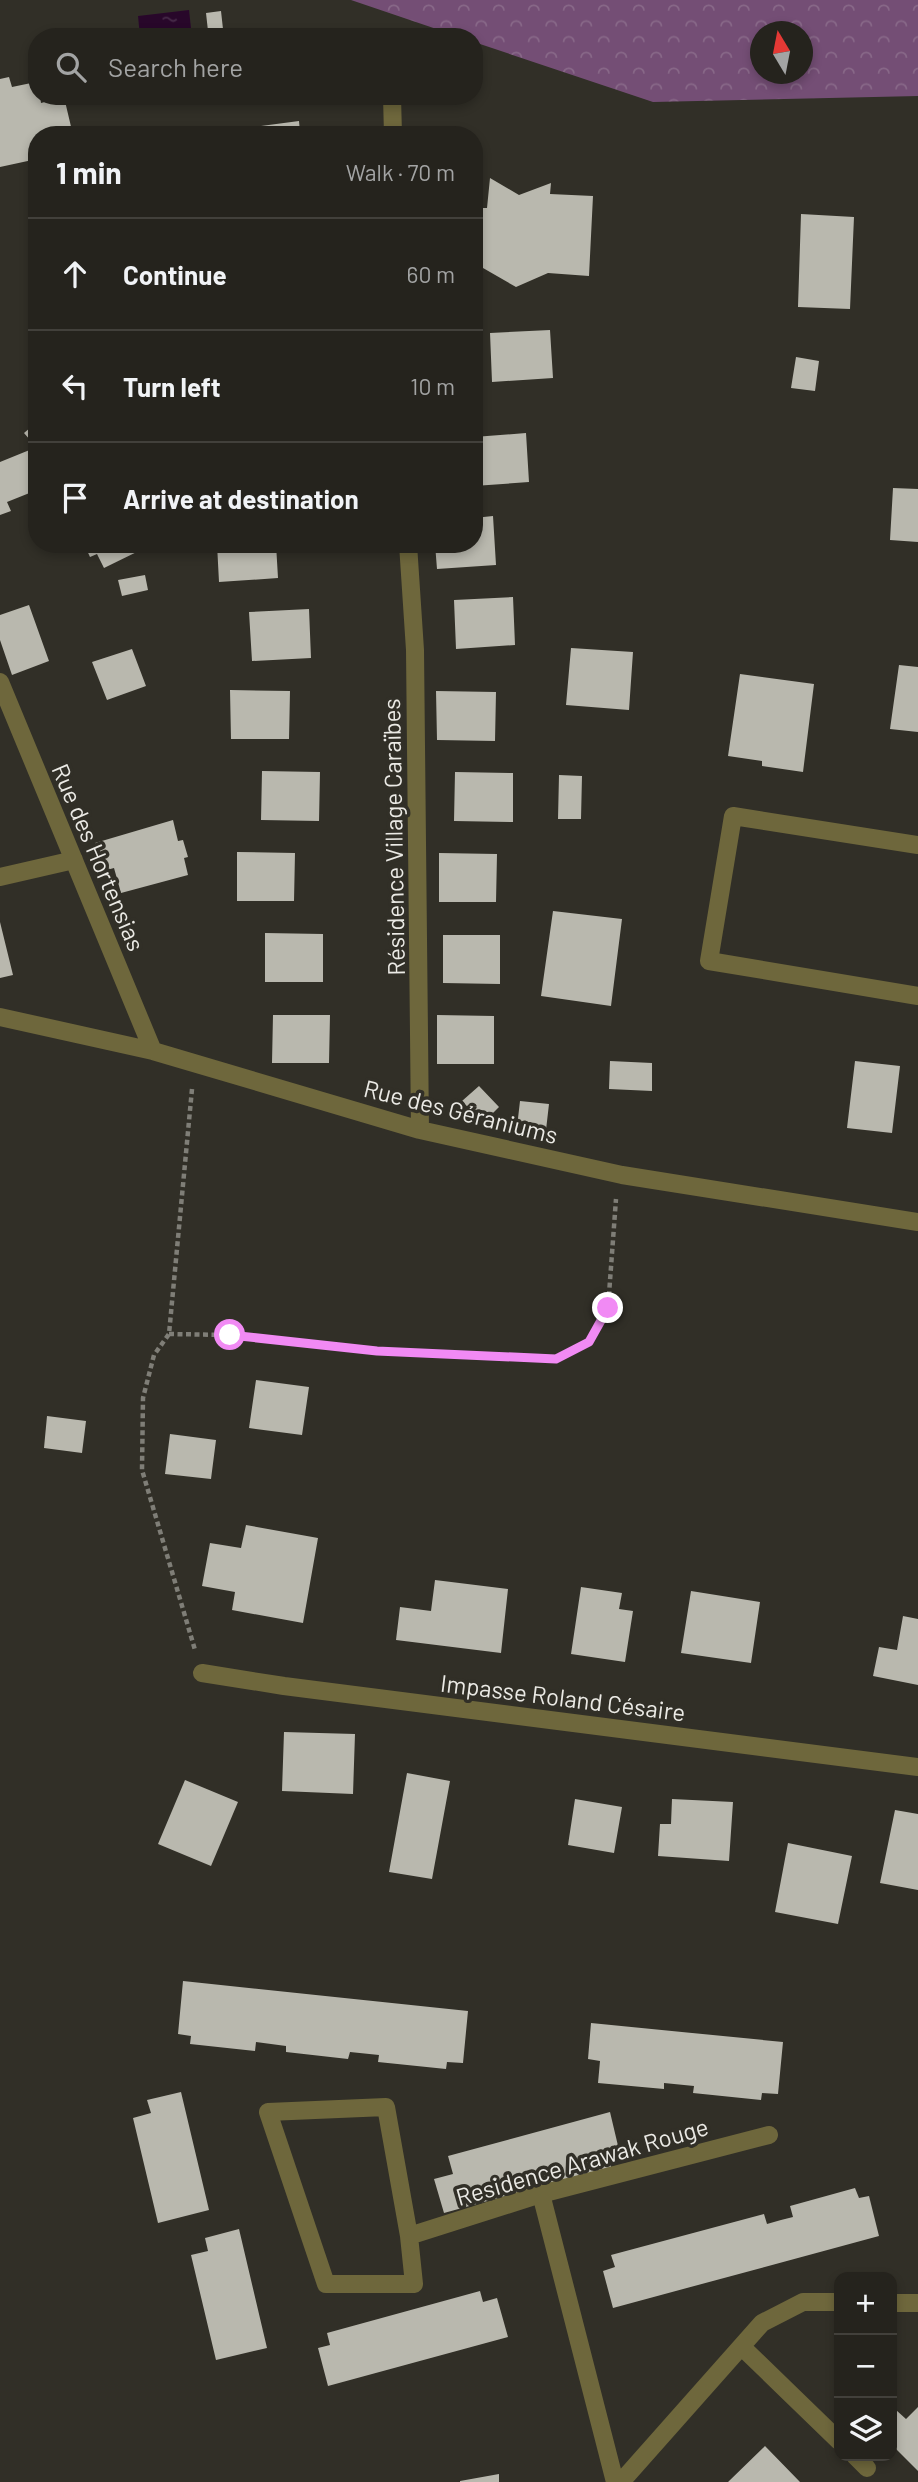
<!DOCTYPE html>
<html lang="en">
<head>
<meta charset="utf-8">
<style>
  body { margin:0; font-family:Barlow,sans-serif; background:#312f2a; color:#f1f3f6 }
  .controls { position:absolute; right:21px; bottom:21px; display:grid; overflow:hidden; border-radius:14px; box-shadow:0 4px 10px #0003 }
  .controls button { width:63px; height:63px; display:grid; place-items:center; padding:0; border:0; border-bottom:2px solid #42403b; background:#25231d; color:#f1f3f6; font:35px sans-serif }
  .compass { position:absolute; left:750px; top:21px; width:63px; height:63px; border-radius:50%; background:#25231d; box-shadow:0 4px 10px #0003; rotate:350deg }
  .stop { position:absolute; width:21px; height:21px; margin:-16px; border:5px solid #f18af4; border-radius:50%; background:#fff }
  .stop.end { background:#f18af4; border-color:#fff; box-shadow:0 2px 7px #0008 }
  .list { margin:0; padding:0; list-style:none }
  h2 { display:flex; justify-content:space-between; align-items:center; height:91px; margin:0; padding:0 28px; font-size:30px }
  h2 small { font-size:23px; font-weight:400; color:#a3a4a4 }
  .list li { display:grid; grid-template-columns:46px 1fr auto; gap:21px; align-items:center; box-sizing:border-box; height:112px; padding:0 28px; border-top:2px solid #42403b }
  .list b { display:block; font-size:26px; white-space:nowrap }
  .list em { font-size:23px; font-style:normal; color:#a3a4a4 }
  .icon { flex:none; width:38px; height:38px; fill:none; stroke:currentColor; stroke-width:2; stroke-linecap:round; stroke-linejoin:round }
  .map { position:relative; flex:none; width:918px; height:2482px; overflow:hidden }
  .search { position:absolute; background:#25231d; box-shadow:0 4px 10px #0003; left:28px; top:28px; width:455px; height:77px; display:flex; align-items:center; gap:18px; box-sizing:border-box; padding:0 24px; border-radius:28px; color:#a3a4a4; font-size:26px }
  .panel { position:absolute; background:#25231d; box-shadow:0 4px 10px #0003; left:28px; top:126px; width:455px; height:427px; border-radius:28px }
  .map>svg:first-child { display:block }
</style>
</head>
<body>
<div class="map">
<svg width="918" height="2482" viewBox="0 0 918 2482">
  <defs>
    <pattern id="forest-crowns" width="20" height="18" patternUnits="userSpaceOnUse" patternTransform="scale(1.75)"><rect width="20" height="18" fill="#744e75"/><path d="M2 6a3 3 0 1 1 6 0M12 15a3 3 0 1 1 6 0" fill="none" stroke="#886888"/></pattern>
    <pattern id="water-ripples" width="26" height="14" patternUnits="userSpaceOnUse" patternTransform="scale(1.75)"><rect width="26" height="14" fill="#28072a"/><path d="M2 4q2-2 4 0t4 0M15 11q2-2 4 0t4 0" fill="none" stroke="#472b49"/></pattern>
  </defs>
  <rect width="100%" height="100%" fill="#312f27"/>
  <path fill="url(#forest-crowns)" fill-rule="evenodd" d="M351,0H918V96L653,102L474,42V37H460ZM760,32H802V74H760Z"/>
  <path fill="url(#water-ripples)" d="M189,10L192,37H140L138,16Z"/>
  <path fill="#b9b8ae" d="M221,11L223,29L208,31L206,13Z
    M9,77L12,87L36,82L37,96H40L41,103L64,97L73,135H37V159L0,167V79Z
    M299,121L300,132L319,130L320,135H262L261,126Z
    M481,177L478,208H487L490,178L519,195L551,183L550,194L593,196L589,276L548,273L516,287L483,268L474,271V179Z
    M801,214L854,217L850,309L798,307Z
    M550,330L553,378L492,382L490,333Z
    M796,357L819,361L815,391L791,388Z
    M37,422V448L24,433Z
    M526,433L529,482L474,486V437Z
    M32,449L37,461V490L7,502L11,511L0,515V462Z
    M893,488L918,489V542L890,540Z
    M493,516L496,565L437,569L435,544H474V518Z
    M84,544H153L104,568L97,554L90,557Z
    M217,544H276L278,578L219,582Z
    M145,575L148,590L122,596L118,580Z
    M513,597L515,645L456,649L454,600Z
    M29,605L49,661L12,675L0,640V615Z
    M309,609L311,658L252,661L249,612Z
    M571,648L633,652L629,710L566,705Z
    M132,649L146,686L107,700L92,662Z
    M899,665L918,667V732L890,729Z
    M740,674L814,684L803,772L762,766V761L728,756Z
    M230,690L290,691L289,739H231Z
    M436,691L496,692L495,741L437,740Z
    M262,771L320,772L319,821L261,820Z
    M455,772L513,773V822L454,821Z
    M559,775L582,776L581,819H558Z
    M173,820L178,841L183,840L188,857L184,858L188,875L121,893L114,868L103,871L95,843Z
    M237,852L295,853L294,901H237Z
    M439,853L497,854L496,902H439Z
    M553,911L622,919L611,1006L541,996Z
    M0,922L13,975L0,978Z
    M265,933L323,934V982H265Z
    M443,935H500V984L443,983Z
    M273,1015H330L329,1063H272Z
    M437,1015L494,1016V1064H437Z
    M610,1061L652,1063V1091L609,1089Z
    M855,1061L900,1066L892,1133L847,1128Z
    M479,1086L499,1107L483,1123L462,1101Z
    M520,1101L549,1104L546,1130L517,1127Z
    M256,1380L309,1387L302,1435L249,1428Z
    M47,1416L86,1421L82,1453L44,1448Z
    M170,1434L216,1440L211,1479L165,1474Z
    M246,1525L318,1538L303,1623L232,1610L235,1592L202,1586L210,1543L241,1548Z
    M435,1580L508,1589L501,1653L396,1640L400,1607L431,1611Z
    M581,1587L622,1593L619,1609L633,1611L625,1662L571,1654Z
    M691,1591L760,1602L751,1663L681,1653Z
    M903,1616L918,1619V1685L873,1676L879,1647L897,1650Z
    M284,1732L355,1734L353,1794L282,1791Z
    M407,1773L450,1781L432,1879L389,1872Z
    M185,1780L238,1802L211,1866L158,1844Z
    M575,1799L622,1807L614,1853L568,1845Z
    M672,1799L733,1802L729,1861L658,1856L660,1824H671Z
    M895,1810L918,1814V1890L880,1883Z
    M788,1843L852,1856L838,1924L775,1912Z
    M183,1981L468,2011L463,2063L447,2062L446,2069L378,2062L379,2055L350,2052L348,2059L286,2052V2046L256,2042L255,2051L190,2044L191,2036L178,2034Z
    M591,2023L783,2042L778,2094L762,2093L761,2100L693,2093L694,2086L664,2083V2089L598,2083L600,2061L588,2059Z
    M181,2092L209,2210L158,2223L133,2118L151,2113L147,2100Z
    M610,2112L619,2150L608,2153L611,2167L444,2213L434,2179L453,2174L448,2156Z
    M855,2188L859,2198L869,2196L879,2236L613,2308L603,2271L615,2267L611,2255L764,2214L767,2224L781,2220L793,2217L790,2206Z
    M239,2229L267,2348L216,2360L191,2255L208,2251L205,2238Z
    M480,2291L483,2302L497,2298L508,2337L328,2386L318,2348L330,2345L327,2333Z
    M918,2407V2471L892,2445V2414L896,2410L906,2419Z
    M765,2446L800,2482H728Z
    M499,2474V2482H460V2481Z"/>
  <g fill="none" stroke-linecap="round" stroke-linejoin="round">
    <path stroke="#7f7e77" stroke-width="4.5" stroke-dasharray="5 3.5" stroke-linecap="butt" d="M192,1089L169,1334L154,1355L143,1398L142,1470L195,1650
      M169,1334L230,1335L377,1351L556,1359L589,1342L608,1308L616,1199"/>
    <path stroke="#6e673c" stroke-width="18" d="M392,96L393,135
      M408,544L415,650L420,1130
      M0,682L153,1051
      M918,845L733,816L709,961L918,996
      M0,877L74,860
      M0,1017L153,1051L420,1130L622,1175L918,1222
      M202,1673L284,1686L918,1767
      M386,2107L409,2236L414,2284H326L268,2112Z
      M541,2194L615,2482
      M409,2236L541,2194L769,2135
      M892,2303H918
      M742,2347L839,2441
      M855,2456L867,2468
      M621,2482L762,2323L803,2302H839"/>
  </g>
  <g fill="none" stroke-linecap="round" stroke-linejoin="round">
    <path stroke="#f18af4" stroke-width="9" d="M230,1335L377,1351L556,1359L589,1342L608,1308"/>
  </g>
  <g text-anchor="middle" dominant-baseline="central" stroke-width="7" stroke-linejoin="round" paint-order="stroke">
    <g font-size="24" fill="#ebeae5" stroke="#312f27">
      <text transform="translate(393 837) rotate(-91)">Résidence Village Caraïbes</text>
      <text transform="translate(99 857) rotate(67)">Rue des Hortensias</text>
      <text transform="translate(461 1111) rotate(14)">Rue des Géraniums</text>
      <text transform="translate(563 1697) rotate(7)">Impasse Roland Césaire</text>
      <text transform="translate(582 2161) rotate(-16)">Residence Arawak Rouge</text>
    </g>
  </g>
</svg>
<div class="controls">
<button>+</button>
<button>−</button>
<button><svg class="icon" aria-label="layers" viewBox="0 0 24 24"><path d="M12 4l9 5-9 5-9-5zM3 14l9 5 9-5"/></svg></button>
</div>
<svg class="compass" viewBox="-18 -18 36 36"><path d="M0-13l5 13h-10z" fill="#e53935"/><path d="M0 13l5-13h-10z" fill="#a3a4a4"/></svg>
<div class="stop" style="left:230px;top:1335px"></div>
<div class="stop end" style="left:608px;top:1308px"></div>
<div class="search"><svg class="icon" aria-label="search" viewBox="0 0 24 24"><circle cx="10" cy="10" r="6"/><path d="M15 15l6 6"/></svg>Search here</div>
<section class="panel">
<h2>1 min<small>Walk · 70 m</small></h2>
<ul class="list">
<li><svg class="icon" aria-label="ahead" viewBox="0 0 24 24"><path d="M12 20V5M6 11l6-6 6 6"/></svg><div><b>Continue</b></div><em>60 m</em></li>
<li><svg class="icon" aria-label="left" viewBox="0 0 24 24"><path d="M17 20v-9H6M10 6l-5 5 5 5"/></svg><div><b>Turn left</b></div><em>10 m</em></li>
<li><svg class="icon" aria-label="arrive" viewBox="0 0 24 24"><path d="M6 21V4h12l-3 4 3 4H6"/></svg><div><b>Arrive at destination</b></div></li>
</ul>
</section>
</div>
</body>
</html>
